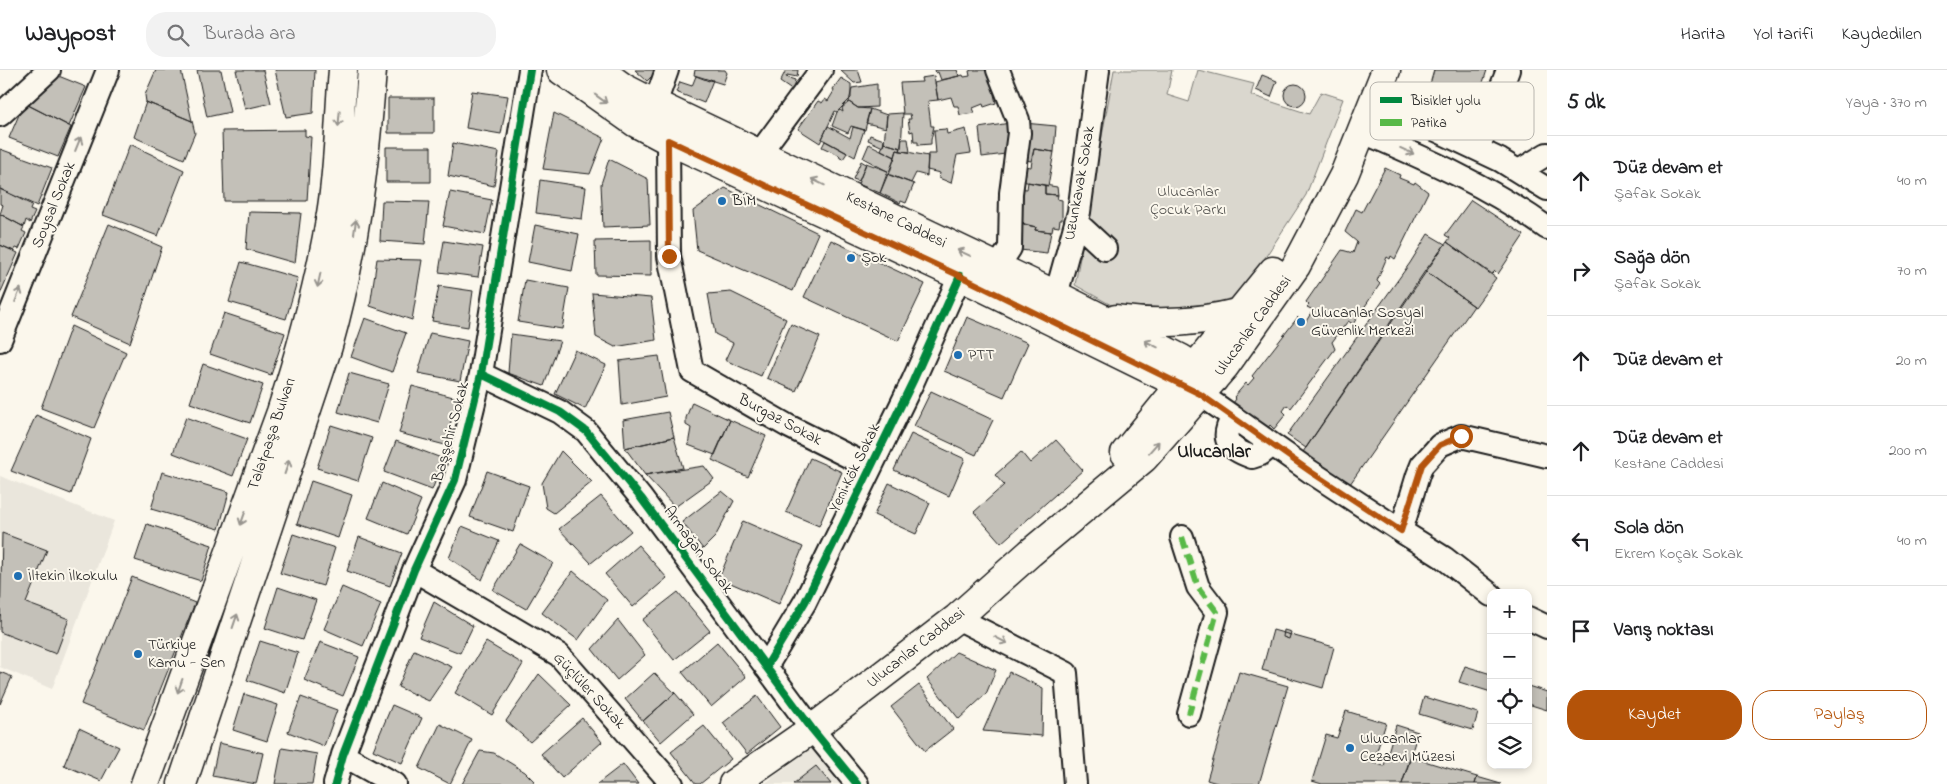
<!DOCTYPE html>
<html lang="tr">
<head>
<meta charset="utf-8">
<style>
  body { margin:0; font-family:"Indie Flower",sans-serif; background:#f2f2f2; color:#202124 }
  .controls { position:absolute; right:15px; bottom:15px; display:grid; overflow:hidden; border-radius:10px; box-shadow:0 2px 8px #0003 }
  .controls button { width:45px; height:45px; display:grid; place-items:center; padding:0; border:0; border-bottom:1px solid #e0e0e0; background:#fff; color:#202124; font:25px sans-serif }
  .stop { position:absolute; width:15px; height:15px; margin:-11px; border:4px solid #b45309; border-radius:50%; background:#fff }
  .stop.end { background:#b45309; border-color:#fff; box-shadow:0 1px 5px #0008 }
  .list { margin:0; padding:0; list-style:none }
  h2 { display:flex; justify-content:space-between; align-items:center; height:65px; margin:0; padding:0 20px; font-size:21px }
  h2 small { font-size:16px; font-weight:400; color:#757577 }
  .list li { display:grid; grid-template-columns:32px 1fr auto; gap:15px; align-items:center; box-sizing:border-box; height:90px; padding:0 20px; border-top:1px solid #e0e0e0 }
  .list b { display:block; font-size:19px; white-space:nowrap }
  .list p { margin:0; font-size:16px; white-space:nowrap; color:#757577 }
  .list em { font-size:16px; font-style:normal; color:#757577 }
  .actions { display:flex; gap:10px; padding:15px 20px }
  .actions a { flex:1; padding:11px 0; border:1px solid #b45309; border-radius:20px; text-align:center; font-size:18px; color:#b45309 }
  .actions .main { background:#b45309; color:#fff }
  .icon { flex:none; width:28px; height:28px; fill:none; stroke:currentColor; stroke-width:2; stroke-linecap:round; stroke-linejoin:round }
  .map { position:relative; flex:none; width:1547px; height:714px; overflow:hidden }
  header { display:flex; align-items:center; gap:30px; box-sizing:border-box; height:70px; padding:0 25px; background:#fff; border-bottom:1px solid #e0e0e0 }
  header strong { font-size:24px }
  nav { display:flex; gap:28px; margin-inline-start:auto; font-size:18px }
  .search { width:350px; height:45px; background:#f2f2f2; display:flex; align-items:center; gap:12px; box-sizing:border-box; padding:0 18px; border-radius:20px; color:#757577; font-size:19px }
  main { display:flex }
  aside { flex:1; background:#fff }
  .map>svg:first-child { display:block }
</style>
</head>
<body>
<header>
<strong>Waypost</strong>
<div class="search"><svg class="icon" aria-label="search" viewBox="0 0 24 24"><circle cx="10" cy="10" r="6"/><path d="M15 15l6 6"/></svg>Burada ara</div>
<nav><a>Harita</a><a>Yol tarifi</a><a>Kaydedilen</a></nav>
</header>
<main>
<div class="map">
<svg width="1547" height="714" viewBox="0 0 1547 714">
  <rect width="100%" height="100%" fill="#fbf7ec"/>
  <filter id="ink" filterUnits="userSpaceOnUse"><feTurbulence type="fractalNoise" baseFrequency=".02" numOctaves="2"/><feDisplacementMap in="SourceGraphic" scale="10" xChannelSelector="R" yChannelSelector="G"/><feConvolveMatrix kernelMatrix="1 2 1 2 8 2 1 2 1" color-interpolation-filters="sRGB"/></filter>
  <g filter="url(#ink)">
    <path fill="#eae6dc" d="M0,406L114,451L52,619L0,597Z
      M814,676L842,714H764Z"/>
    <path fill="#dad7ce" stroke="#7b7a75" d="M1114,0H1172L1167,25L1189,32L1198,0L1254,14L1251,25L1309,44L1321,22L1343,29L1306,125L1236,232L1226,237L1122,241L1075,215Z"/>
    <path fill="#c3c0b8" stroke="#1c1c1c" d="M156,0H181L192,51L146,32L145,25Z
      M197,0H221L230,42L207,47Z
      M236,0H263L271,33L245,39Z
      M275,0H315L313,43L286,47Z
      M635,0H658L647,11Z
      M695,0H725L727,3L723,14L694,5Z
      M786,0H798L797,7L787,5L786,7L795,10L793,21L780,12Z
      M840,0H858L862,12L854,13Z
      M935,0H957L959,6L941,10L938,2L936,3Z
      M986,0L988,8L992,7L995,19L993,20L996,33L984,37L983,34L973,38L975,43L960,45L958,36H954L951,27L938,30L935,12L963,5L964,7L970,6L969,1L972,0Z
      M1434,0H1487L1472,47L1425,32Z
      M56,5L86,17L69,56L28,35Z
      M1262,5L1277,11L1271,27L1256,20Z
      M696,6L709,11L710,9L713,10L704,33L676,22L680,12L692,16Z
      M934,6L938,30L928,31L931,56H934L931,70V74L918,75V72H914L913,61L910,62L908,49H911L910,44H903L900,13L922,12L921,8Z
      M841,8L851,14V28L837,42L835,41L820,73L798,59L818,31L822,33L825,29L828,31L834,21L833,19Z
      M1284 25a11 11 0 1 1 22 0a11 11 0 1 1-22 0Z
      M877,14V37L858,38L849,32L852,18Z
      M472,21L508,26L501,64L466,58Z
      M388,28H434V63H388Z
      M146,32L192,51L195,63L184,89L134,67Z
      M849,32L858,38L870,39L865,60L851,56L848,63L832,56L837,42L840,40L843,42L842,38Z
      M28,35L71,57L58,87L9,68L21,40Z
      M870,39L887,45L886,58L866,53Z
      M554,43L604,68L590,104L543,99Z
      M903,43L901,78L884,73L887,44Z
      M1016,52L1013,83L982,87L979,58Z
      M1024,53L1056,56L1054,82L1034,79L1031,91L1017,88Z
      M828,56L850,68L853,57L864,60L855,87L822,69Z
      M946,59L947,64L966,59L971,83L957,85L951,113L939,108L940,103L927,100L928,84H936L934,60Z
      M305,60V66L311,67L307,131H224L222,61Z
      M870,65L884,70L883,77L868,70Z
      M902,69H908L910,82L900,81Z
      M825,71L847,83L843,89L840,88L839,85L822,77Z
      M453,73L499,82L494,116L448,106Z
      M884,73L901,78L900,81L897,80L895,87L881,80Z
      M130,74L184,100L158,166L103,145Z
      M869,74L895,87L889,102L863,88Z
      M386,77H431V112H386Z
      M0,79L52,98L37,136L0,119Z
      M1034,79L1054,82L1048,116L1016,110L1017,95L1031,97Z
      M897,80L928,86L927,106L916,103L911,113L889,105Z
      M609,89L648,109L650,155L603,157L601,114Z
      M861,91L866,94L859,111L853,109Z
      M866,93L888,101L880,123L858,114Z
      M1385,98L1400,105L1399,108L1414,114L1415,112L1428,122L1395,189L1391,186L1390,189L1387,187L1377,211L1380,214L1353,254L1348,251L1332,272L1335,279L1291,338L1287,335L1283,341L1286,344L1274,359L1270,355L1265,362L1230,337L1236,329L1234,327L1246,313L1248,315L1254,308L1252,306L1298,247L1305,253L1313,240L1307,237L1309,235L1306,232L1342,180L1353,183L1357,172L1345,162L1356,139L1362,142Z
      M888,104L914,114L906,133L901,131L900,133L880,123Z
      M540,110L586,117L582,149L536,143Z
      M1028,112L1045,115V124L1058,125L1057,129L1062,130V150H1060L1059,157L1053,156L1052,162L1035,160L1036,157L1014,151L1017,118L1027,119Z
      M1045,115L1057,117L1058,125L1045,124Z
      M725,118L818,163L793,221L697,180L693,141Z
      M0,119L32,135L30,140L35,142L30,153L26,150L24,157L0,144L3,135L0,134Z
      M450,122L492,130L485,164L443,156Z
      M1471,130L1524,165L1498,204L1495,201L1492,204L1447,172L1450,168L1445,165Z
      M382,131L429,132L425,174L380,171Z
      M249,142L301,143L295,193L246,179Z
      M0,144L24,157L22,161L26,163L19,179L16,178L14,181L0,175Z
      M1023,152L1025,155L1036,157L1035,160L1051,162L1047,183L1020,180Z
      M109,154L162,177L130,273L71,247Z
      M535,155L579,164L572,201L528,192Z
      M1428,164L1445,174L1306,378L1287,365L1410,193Z
      M651,170V206L596,205L595,171Z
      M831,170L925,214L898,271L804,227Z
      M444,171L483,177L478,207L439,202Z
      M1447,172L1496,208L1475,237L1425,201Z
      M0,175L18,183L0,224Z
      M377,189L422,190L412,250L370,236Z
      M241,192L298,208L286,249L229,232Z
      M1425,201L1474,236L1350,414L1303,382Z
      M525,210L569,218L562,259L518,252Z
      M439,216L473,221L468,257L432,251Z
      M731,222L786,249L761,306L725,290L733,273L715,264L708,224Z
      M592,223L651,228L656,270L615,277L596,267Z
      M224,243L285,263L271,305L210,284Z
      M967,247L1028,273L1004,327L944,301Z
      M365,248L406,263L392,302L351,287Z
      M791,254L820,267L796,321L767,308Z
      M71,256L126,282L94,358L41,338Z
      M430,263L468,271L460,311L418,303Z
      M511,264L560,271L544,316L508,303Z
      M575,280L606,295L585,339L555,324Z
      M659,286L666,327L622,335L619,291Z
      M203,294L263,315L250,353L190,333Z
      M349,303L389,314L377,353L338,342Z
      M412,316L457,328L445,375L399,363Z
      M931,321L993,350L976,385L914,356Z
      M692,332L730,350L715,385L688,375L691,358L686,355V348Z
      M668,342L674,367L625,378L623,350Z
      M36,345L91,369L71,424L11,401Z
      M186,347L247,369L233,406L173,383Z
      M730,350L766,366L748,407L712,390Z
      M331,355L372,368L358,411L317,398Z
      M911,364L965,389L949,426L894,400Z
      M674,367L683,398L645,405L625,378Z
      M1056,370L1083,400L1001,473L974,442L1004,415L995,405L1021,382L1030,393Z
      M396,371L444,389L432,420L384,402Z
      M561,381L592,412L554,443L546,438L542,413Z
      M810,388L842,402L819,456L786,442Z
      M704,396L714,409L675,437L645,405Z
      M487,401L529,416L513,462L470,447Z
      M162,402L229,422L219,459L151,439Z
      M311,411L352,425L338,468L297,454Z
      M382,413L421,430L407,464L368,448Z
      M889,413L930,433L916,464L874,445Z
      M722,421L734,431L715,467L703,479L682,452Z
      M601,426L631,461L591,493L559,459Z
      M743,451L803,477L779,534L719,508Z
      M147,454L212,475L201,511L135,490Z
      M462,456L499,471L482,510L449,488Z
      M2,463L47,480L26,533L69,549L56,584L0,562Z
      M293,464L335,478L323,516L280,503Z
      M359,467L402,483L390,516L347,501Z
      M520,474L553,493L526,539L493,520Z
      M638,475L667,508L633,537L605,504Z
      M573,501L607,530L578,570L542,543Z
      M132,507L195,533L144,660L81,634Z
      M278,517L316,530L302,570L265,558Z
      M342,517L381,534L363,576L324,559Z
      M678,522L710,561L674,590L642,550Z
      M434,532L473,556L460,583L419,567Z
      M618,550L645,585L617,610L592,579Z
      M1273,560L1334,577L1323,618L1262,600Z
      M1284,560L1291,562L1289,569L1283,567Z
      M260,571L298,583L285,623L247,610Z
      M320,572L359,587L343,626L304,610Z
      M486,572L523,594L492,645L455,623Z
      M717,572L746,607L711,637L682,602Z
      M414,580L452,597L429,631L398,617Z
      M956,582L996,600L986,624L959,649L927,609Z
      M1465,596L1491,604V622L1459,612Z
      M0,602L12,607L0,634Z
      M1009,602L1043,618L1042,666L983,661Z
      M1239,602L1288,616L1259,714H1220L1207,710Z
      M654,603L675,623L643,651L625,629Z
      M539,604L571,635L530,672L506,651Z
      M919,615L953,659L925,681L891,637Z
      M1528,616L1547,622V640L1528,634Z
      M675,623L693,644L661,672L643,651Z
      M244,624L278,635L267,671L233,660Z
      M757,626L780,657L747,684L723,653Z
      M301,627L337,640L324,676L288,662Z
      M1424,627L1478,643L1473,660L1419,644Z
      M392,635L422,648L402,693L373,680Z
      M1346,641L1386,653L1373,693L1384,696L1396,655L1418,662L1402,714H1322L1312,711L1326,665L1337,668Z
      M582,648L602,672L562,708L541,684Z
      M440,654L472,670L450,714L419,698Z
      M704,656L731,689L700,714H696L671,682Z
      M79,658L119,677L101,711L64,695Z
      M219,673L263,683L256,714L212,706Z
      M282,678L317,684L312,714H275Z
      M480,681L494,683L525,702L534,711L532,714H462Z
      M1411,687L1477,707L1475,714H1402Z
      M623,694L638,714H597Z
      M816,696L831,714H793Z
      M1477,707L1501,714H1475Z"/>
    <g fill="none" stroke-linecap="round" stroke-linejoin="round">
      <g stroke="#1c1c1c" stroke-width="26">
        <path id="minor" d="M1375,31L1500,90L1547,119
          M655,34L667,0
          M0,45L49,0
          M1363,62C1427,89 1490,117 1547,158
          M668,70L669,186L692,301L788,356L870,397
          M1478,79L1508,0
          M759,84L821,0
          M1519,101L1547,84
          M1076,152L1105,179
          M997,198L1010,178L1011,123L1019,63L1018,50L998,0
          M1056,225L1079,142L1098,0
          M0,270L108,0
          M481,304L560,342L586,361L641,428L812,659L857,714
          M1200,324L1233,347C1219,370 1229,379 1252,387L1261,384L1272,375
          M1233,347L1311,402L1401,461L1418,405L1422,395L1440,375L1461,366L1547,386
          M1401,461L1444,488L1491,525
          M1182,467L1198,517L1217,542L1189,644
          M414,500L559,585L672,714
          M957,548L1066,603L1075,714
          M1528,548L1547,557
          M766,597L805,532L913,311L960,206
          M343,685L395,714
          M335,714L343,685L414,500L455,410L481,304L530,0"/>
      </g>
      <g stroke="#1c1c1c" stroke-width="31">
        <path id="major" d="M561,0L636,53L668,70L960,206L1200,324
          M599,0L624,18L655,34L1056,225L1180,288L1214,309
          M1116,249C1159,255 1198,253 1241,242
          M1125,383L1273,201
          M145,714L281,342C302,277 320,212 331,144C339,97 339,47 343,0
          M182,714L328,276C354,185 365,94 372,0
          M733,714L812,659L957,548L1030,483L1144,388L1225,296L1296,196L1344,105L1386,0"/>
      </g>
      <use href="#minor" stroke="#fbf7ec" stroke-width="22"/>
      <use href="#major" stroke="#fbf7ec" stroke-width="28"/>
      <path stroke="#58b947" stroke-width="6" stroke-dasharray="12 6" stroke-linecap="butt" d="M1182,467L1198,517L1217,542L1189,644"/>
      <g stroke="#fbf7ec" stroke-width="11">
        <path id="cycleway" d="M481,304L560,342L586,361L641,428L812,659L857,714
          M766,597L805,532L913,311L960,206
          M335,714L343,685L414,500L455,410L481,304L530,0"/>
      </g>
      <use href="#cycleway" stroke="#00873e" stroke-width="8"/>
    </g>
    <defs><path id="oneway-shaft" d="M-6 0H5M1.5-3L5.5 0L1.5 3" fill="none" stroke-width="1.6" stroke-linecap="round" stroke-linejoin="round" transform="scale(1.25)"/></defs>
    <g stroke="#97948e">
      <use href="#oneway-shaft" transform="translate(601 29) rotate(36)"/>
      <use href="#oneway-shaft" transform="translate(339 49) rotate(95)"/>
      <use href="#oneway-shaft" transform="translate(78 74) rotate(-68)"/>
      <use href="#oneway-shaft" transform="translate(1407 81) rotate(24)"/>
      <use href="#oneway-shaft" transform="translate(818 112) rotate(-154)"/>
      <use href="#oneway-shaft" transform="translate(355 157) rotate(-82)"/>
      <use href="#oneway-shaft" transform="translate(964 183) rotate(-155)"/>
      <use href="#oneway-shaft" transform="translate(319 210) rotate(102)"/>
      <use href="#oneway-shaft" transform="translate(18 225) rotate(-68)"/>
      <use href="#oneway-shaft" transform="translate(1151 274) rotate(-154)"/>
      <use href="#oneway-shaft" transform="translate(1154 377) rotate(-49)"/>
      <use href="#oneway-shaft" transform="translate(287 397) rotate(-71)"/>
      <use href="#oneway-shaft" transform="translate(243 448) rotate(110)"/>
      <use href="#oneway-shaft" transform="translate(235 551) rotate(-71)"/>
      <use href="#oneway-shaft" transform="translate(1001 570) rotate(27)"/>
      <use href="#oneway-shaft" transform="translate(180 616) rotate(109)"/>
    </g>
  </g>
  <g fill="none" stroke-linecap="round" stroke-linejoin="round" filter="url(#ink)">
    <path stroke="#b45309" stroke-width="6" d="M669,186L668,70L960,206L1200,324L1311,402L1401,461L1422,395L1440,375L1461,366"/>
  </g>
  <g fill="#1f6fb2" stroke="#fbf7ec" stroke-width="2">
    <circle cx="722" cy="131" r="5"/>
    <circle cx="851" cy="188" r="5"/>
    <circle cx="1301" cy="252" r="5"/>
    <circle cx="958" cy="285" r="5"/>
    <circle cx="18" cy="506" r="5"/>
    <circle cx="138" cy="584" r="5"/>
    <circle cx="1350" cy="678" r="5"/>
  </g>
  <g text-anchor="middle" dominant-baseline="central" stroke-width="4" stroke-linejoin="round" paint-order="stroke">
    <g font-size="16" fill="#1c1c1c" stroke="#fbf7ec">
      <text transform="translate(1080 113) rotate(-80)">Uzunkavak Sokak</text>
      <text transform="translate(54 135) rotate(-68)">Soysal Sokak</text>
      <text transform="translate(896 150) rotate(26)">Kestane Caddesi</text>
      <text transform="translate(1253 256) rotate(-54)">Ulucanlar Caddesi</text>
      <text transform="translate(780 350) rotate(28)">Burgaz Sokak</text>
      <text transform="translate(451 362) rotate(-75)">Başşehir Sokak</text>
      <text transform="translate(272 364) rotate(-71)">Talatpaşa Bulvarı</text>
      <text transform="translate(855 398) rotate(-64)">Yeni Kök Sokak</text>
      <text transform="translate(698 480) rotate(53)">Armağan Sokak</text>
      <text transform="translate(916 578) rotate(-38)">Ulucanlar Caddesi</text>
      <text transform="translate(589 621) rotate(47)">Güçlüler Sokak</text>
    </g>
    <g font-size="16" fill="#555451" stroke="#fbf7ec">
      <text x="1188" y="122">Ulucanlar<tspan x="1188" dy="18">Çocuk Parkı</tspan></text>
    </g>
    <g font-size="16" fill="#1c1c1c" stroke="#fbf7ec" text-anchor="start">
      <text x="732" y="131">BİM</text>
      <text x="861" y="188">Şok</text>
      <text x="1311" y="243">Ulucanlar Sosyal<tspan x="1311" dy="18">Güvenlik Merkezi</tspan></text>
      <text x="968" y="285">PTT</text>
      <text x="28" y="506">İltekin İlkokulu</text>
      <text x="148" y="575">Türkiye<tspan x="148" dy="18">Kamu - Sen</tspan></text>
      <text x="1360" y="669">Ulucanlar<tspan x="1360" dy="18">Cezaevi Müzesi</tspan></text>
    </g>
    <g font-size="19" font-weight="bold" fill="#1c1c1c" stroke="#fbf7ec">
      <text x="1214" y="382">Ulucanlar</text>
    </g>
  </g>
  <rect x="1370" y="12" width="164" height="58" rx="8" fill="#fbf7ec" stroke="#b8b5ae" stroke-width="1"/>
  <rect x="1380" y="27" width="22" height="6" fill="#00873e"/>
  <rect x="1380" y="49" width="22" height="7" fill="#58b947"/>
  <g font-size="14" fill="#1c1c1c">
    <text x="1411" y="35">Bisiklet yolu</text>
    <text x="1411" y="57">Patika</text>
  </g>
</svg>
<div class="controls">
<button>+</button>
<button>−</button>
<button><svg class="icon" aria-label="locate" viewBox="0 0 24 24"><circle cx="12" cy="12" r="6"/><path d="M12 2v4M12 18v4M2 12h4M18 12h4"/></svg></button>
<button><svg class="icon" aria-label="layers" viewBox="0 0 24 24"><path d="M12 4l9 5-9 5-9-5zM3 14l9 5 9-5"/></svg></button>
</div>
<div class="stop" style="left:1461px;top:366px"></div>
<div class="stop end" style="left:669px;top:186px"></div>
</div>
<aside>
<h2>5 dk<small>Yaya · 370 m</small></h2>
<ul class="list">
<li><svg class="icon" aria-label="ahead" viewBox="0 0 24 24"><path d="M12 20V5M6 11l6-6 6 6"/></svg><div><b>Düz devam et</b><p>Şafak Sokak</p></div><em>40 m</em></li>
<li><svg class="icon" aria-label="right" viewBox="0 0 24 24"><path d="M7 20v-9h11M14 6l5 5-5 5"/></svg><div><b>Sağa dön</b><p>Şafak Sokak</p></div><em>70 m</em></li>
<li><svg class="icon" aria-label="ahead" viewBox="0 0 24 24"><path d="M12 20V5M6 11l6-6 6 6"/></svg><div><b>Düz devam et</b></div><em>20 m</em></li>
<li><svg class="icon" aria-label="ahead" viewBox="0 0 24 24"><path d="M12 20V5M6 11l6-6 6 6"/></svg><div><b>Düz devam et</b><p>Kestane Caddesi</p></div><em>200 m</em></li>
<li><svg class="icon" aria-label="left" viewBox="0 0 24 24"><path d="M17 20v-9H6M10 6l-5 5 5 5"/></svg><div><b>Sola dön</b><p>Ekrem Koçak Sokak</p></div><em>40 m</em></li>
<li><svg class="icon" aria-label="arrive" viewBox="0 0 24 24"><path d="M6 21V4h12l-3 4 3 4H6"/></svg><div><b>Varış noktası</b></div></li>
</ul>
<div class="actions"><a class="main">Kaydet</a><a>Paylaş</a></div>
</aside>
</main>
</body>
</html>
